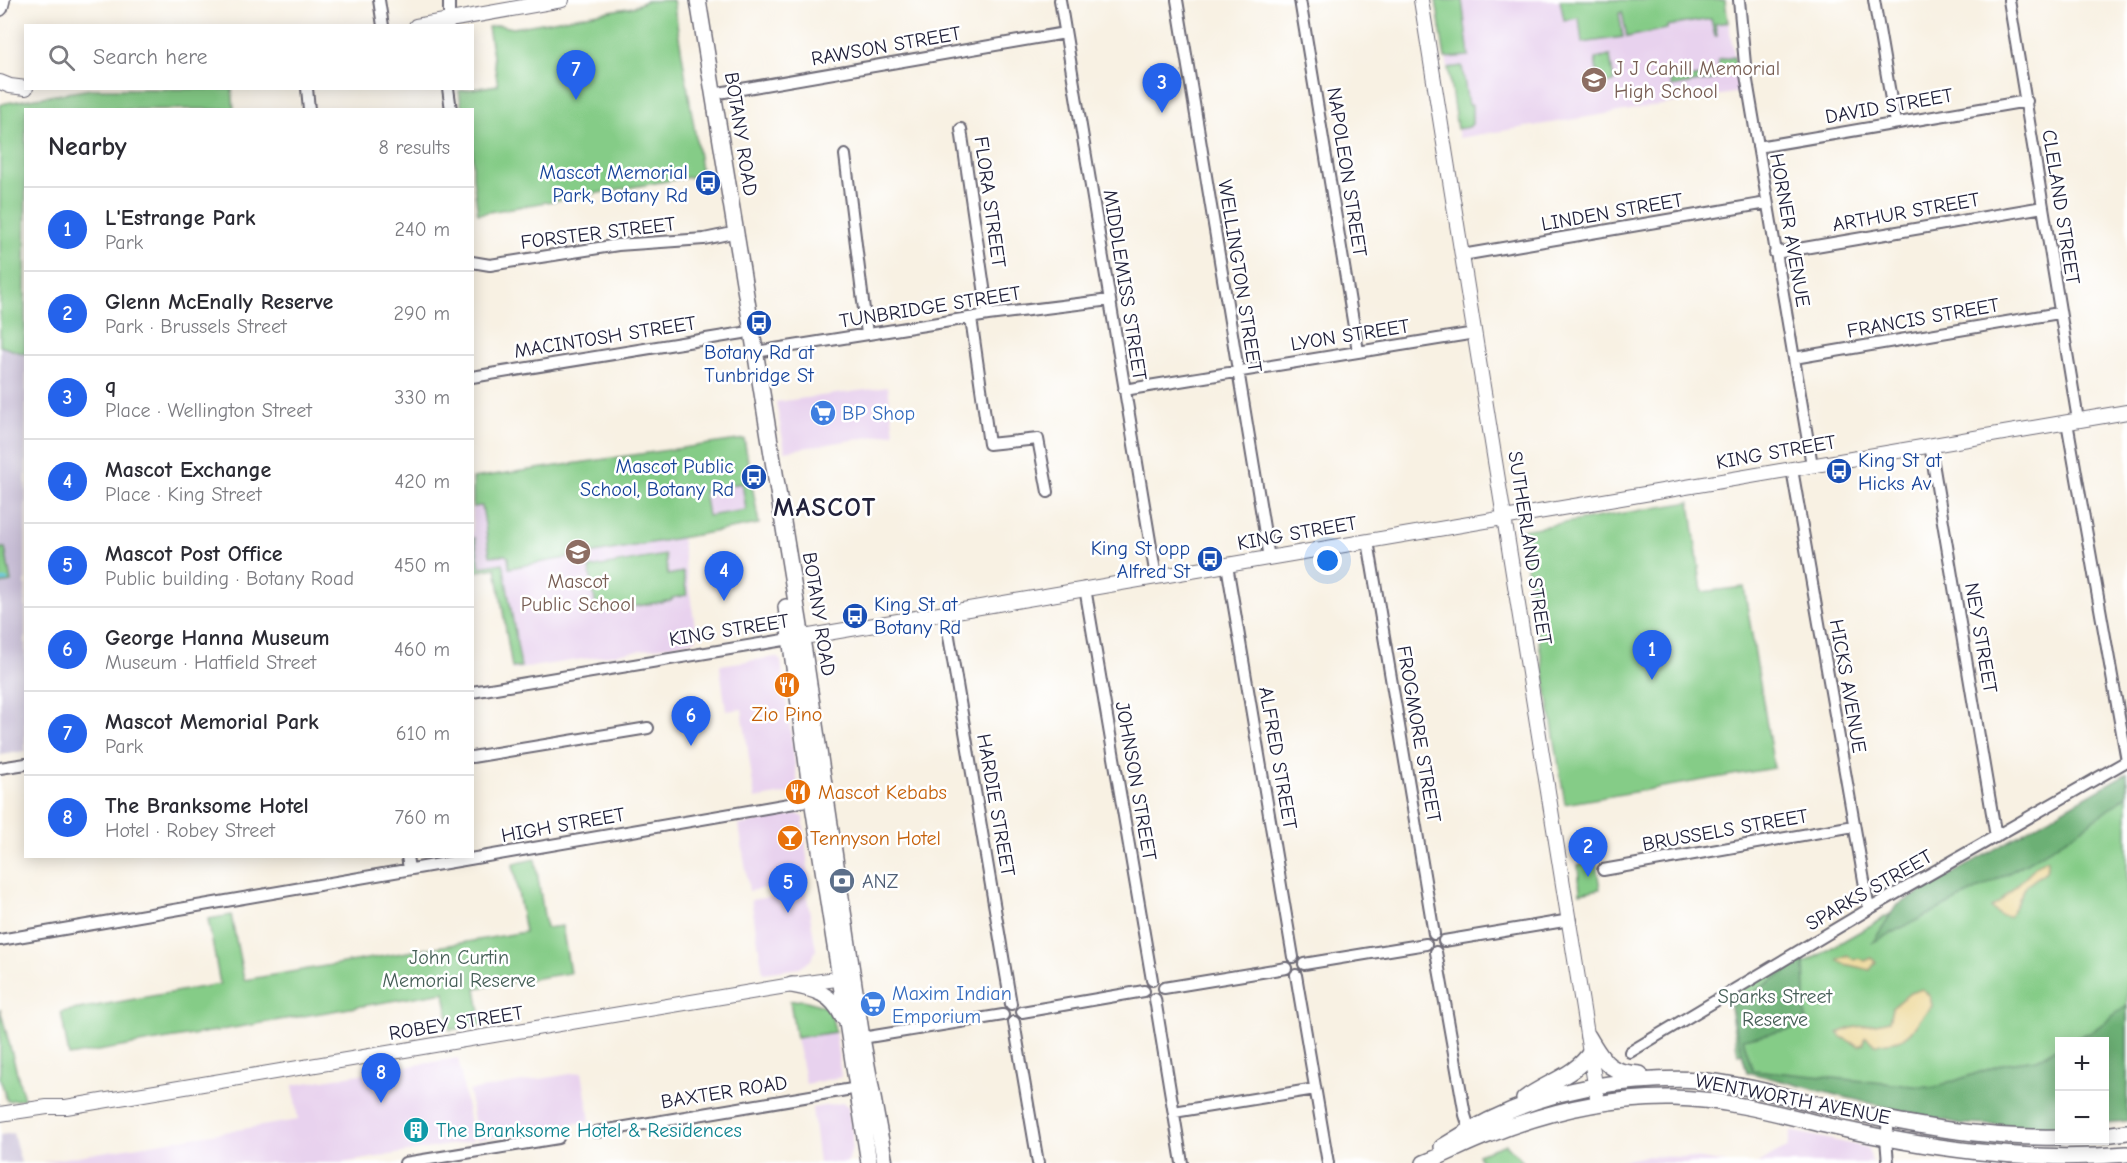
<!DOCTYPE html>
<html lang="en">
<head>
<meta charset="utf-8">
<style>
  body { margin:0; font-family:"Comic Neue",sans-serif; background:#f7f7f7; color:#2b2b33 }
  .controls { position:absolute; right:18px; bottom:18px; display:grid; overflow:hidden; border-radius:0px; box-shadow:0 3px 15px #0003 }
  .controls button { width:54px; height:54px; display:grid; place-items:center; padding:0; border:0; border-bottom:2px solid #e1e1e2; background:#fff; color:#2b2b33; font:30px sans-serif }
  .you { position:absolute; left:1328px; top:561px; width:21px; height:21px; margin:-15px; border:4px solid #fff; border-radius:50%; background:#1a73e8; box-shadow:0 0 0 9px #1a73e833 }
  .badge { display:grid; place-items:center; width:39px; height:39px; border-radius:50%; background:#2563eb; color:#fff; font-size:20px; font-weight:700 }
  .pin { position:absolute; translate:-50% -50px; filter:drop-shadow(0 2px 3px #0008) }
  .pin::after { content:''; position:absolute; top:32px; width:21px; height:18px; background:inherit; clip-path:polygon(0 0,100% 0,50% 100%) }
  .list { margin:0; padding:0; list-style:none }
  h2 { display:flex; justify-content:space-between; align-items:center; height:78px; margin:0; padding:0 24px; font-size:26px }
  h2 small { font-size:20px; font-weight:400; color:#7c7c81 }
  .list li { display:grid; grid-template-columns:39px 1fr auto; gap:18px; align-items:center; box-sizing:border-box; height:84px; padding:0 24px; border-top:2px solid #e1e1e2 }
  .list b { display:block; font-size:22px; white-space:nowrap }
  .list p { margin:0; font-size:20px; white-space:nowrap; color:#7c7c81 }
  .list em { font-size:20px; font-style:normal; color:#7c7c81 }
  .icon { flex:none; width:33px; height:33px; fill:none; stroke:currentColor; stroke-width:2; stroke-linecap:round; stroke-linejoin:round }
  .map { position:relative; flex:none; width:2127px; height:1163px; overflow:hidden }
  .search { position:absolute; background:#fff; box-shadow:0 3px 15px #0003; left:24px; top:24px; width:450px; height:66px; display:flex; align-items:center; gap:15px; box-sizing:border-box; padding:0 21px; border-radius:0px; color:#7c7c81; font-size:22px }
  .panel { position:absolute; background:#fff; box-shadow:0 3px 15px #0003; left:24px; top:108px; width:450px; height:750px; border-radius:0px }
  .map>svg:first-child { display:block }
</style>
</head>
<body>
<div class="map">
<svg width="2127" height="1163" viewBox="0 0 2127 1163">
  <rect width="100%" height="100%" fill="#fff"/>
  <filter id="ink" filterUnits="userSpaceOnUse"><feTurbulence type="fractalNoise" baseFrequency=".0167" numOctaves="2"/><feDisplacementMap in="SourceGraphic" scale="12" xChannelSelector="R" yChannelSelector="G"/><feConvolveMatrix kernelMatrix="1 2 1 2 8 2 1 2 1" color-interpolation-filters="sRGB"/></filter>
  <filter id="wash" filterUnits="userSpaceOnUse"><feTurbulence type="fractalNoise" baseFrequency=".008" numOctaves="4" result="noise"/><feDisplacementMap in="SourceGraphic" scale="24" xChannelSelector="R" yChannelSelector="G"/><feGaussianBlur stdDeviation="1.35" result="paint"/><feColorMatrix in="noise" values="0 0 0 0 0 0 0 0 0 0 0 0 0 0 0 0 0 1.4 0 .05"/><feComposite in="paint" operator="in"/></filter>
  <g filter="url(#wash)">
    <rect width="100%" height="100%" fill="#f8f1e3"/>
    <path fill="#e8d2ee" d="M1437,0H1725L1740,92L1459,138Z
      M888,387L894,433L785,451L776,402Z
      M745,439L759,524L681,537L697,639L673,645L512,670L496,568L473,572L472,479Z
      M776,657L781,661L798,786L794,792L755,799L742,709L726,711L720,667V665Z
      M798,814L803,817L809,878L805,882L749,891L739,825Z
      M806,891L816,950L812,959L800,968L763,973L751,900Z
      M835,1032L841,1077L806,1084L796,1038Z
      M458,1058L473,1141L342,1163L41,1162L298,1120L293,1085Z
      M582,1072L590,1121L477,1140L469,1091Z
      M842,1103L848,1106L852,1132V1147L849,1159L846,1163H819L812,1108Z
      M1791,1131L1869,1148L1872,1163H1757L1787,1148Z
      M1646,1156L1687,1157L1728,1163H1608Z"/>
    <path fill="#c9bfd7" d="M0,346L26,354L25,751L0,755Z
      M13,1133L21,1163H0V1135Z"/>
    <path fill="#85cc87" stroke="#547761" stroke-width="1.5" fill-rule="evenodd" d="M673,0L702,175L478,214L473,178L472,110L462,109L459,91L498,85L488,27L499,25L513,28L633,7L645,1Z
      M1436,0H1462L1469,56L1445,58Z
      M1560,0H1725L1728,22L1715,24L1717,36H1715L1711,19L1667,26V29L1627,37L1622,12L1619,13L1623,37L1582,43L1579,18L1564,20Z
      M1610,56L1614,82L1599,85L1595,59Z
      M1734,57L1737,75H1720L1718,60Z
      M1462,66L1468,105H1472V124L1469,127L1457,129L1448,68Z
      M1712,74L1716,79L1671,87L1670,81Z
      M91,89H232L234,109L26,110L25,354L0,346V105L6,103Z
      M744,439L759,524L509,568L508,557L505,555L490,556L482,506L473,507V478ZM742,483L746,510L708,516L704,491Z
      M1690,502L1702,592L1744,587L1774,768L1565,804L1521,530Z
      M473,538H475L480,567L503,563L521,667L512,668L496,568L473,572Z
      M0,548H5L11,582L0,584Z
      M665,555L668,575L683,572L687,595L672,598V600L597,613L589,568Z
      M2127,777V1086L2104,1042H2060L2059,1097L1973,1110L1747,1072L1742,1053L1738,1054L1728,997L1800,956L1802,965Z
      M535,859L546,928L562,926L570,973L476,988L482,1025L450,1030L444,992L69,1056L61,1012L220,984L208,919L231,915L244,980L525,932L513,864Z
      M1596,862L1600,889L1580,893L1578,865Z
      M803,1000C827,1007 831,1005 835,1032L796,1038L790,1001Z
      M0,1009L24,1099L7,1101L0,1078Z
      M1506,1144L1524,1163H1482L1478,1154Z"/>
    <path fill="#6cb074" stroke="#476958" stroke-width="1.5" d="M2127,773V795C2051,857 1961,898 1873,942L1896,906Z
      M1804,960L1806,1026L1743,1039L1753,1070L1934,1088L2006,1063L2037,1059L2059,1047V1127L1961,1124L1840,1096L1747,1072L1730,1007Z
      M2127,1005V1121L2105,1123L2104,1042L2070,1041L2094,1030Z"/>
    <path fill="#eeda9e" stroke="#887e6c" stroke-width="1.5" d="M2046,859L2048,860L2046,871L2026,886L2009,917L2001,916L1991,908L2000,902L2035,867Z
      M1847,955L1854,960L1859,958L1865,961L1872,958L1876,962L1870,970L1844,964L1837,960Z
      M1922,989L1930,996L1932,1006C1929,1010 1925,1013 1922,1017C1914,1027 1912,1036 1898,1040C1889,1043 1882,1041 1875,1045L1866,1037L1864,1039V1044L1859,1046L1841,1037L1838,1033C1853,1025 1873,1026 1889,1021L1892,1008L1910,993Z"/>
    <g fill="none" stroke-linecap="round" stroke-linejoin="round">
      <path stroke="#60c4de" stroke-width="3" d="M0,581L7,580"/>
    </g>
  </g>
  <g filter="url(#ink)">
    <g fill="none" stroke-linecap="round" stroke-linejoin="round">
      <g stroke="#6d6a76" stroke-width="14">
        <path id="street" d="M379,0L383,26
          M1060,0L1156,577
          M1177,0L1269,558
          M1300,0L1358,351
          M1739,0L1746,75L1812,465
          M1874,0L1895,123
          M2009,0L2078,420
          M449,25V0
          M307,88L309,110
          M448,88L451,110
          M713,94L1065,33
          M961,129L988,315
          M1758,147L2027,101
          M845,155L867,334
          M1775,253L2043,207
          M1462,255L1767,203
          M472,262L490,265L618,245L704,239L728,234
          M971,318L989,444L1038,439L1048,492
          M755,352L988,315L1110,300
          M1794,358L2059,313
          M472,377L743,333
          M1124,390L1475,333
          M2067,422L2127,761
          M1930,445L1996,837
          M1792,469L1869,909
          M1368,541L1434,934
          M1227,565L1293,957
          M1085,588L1152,980
          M945,613L1011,1004
          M472,692L790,639
          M472,757L648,728
          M0,768L26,764
          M407,856L409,869
          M1603,870L1854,826
          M0,940L812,800
          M1444,941L1570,920
          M1436,952L1465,1115L1470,1131
          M1304,964L1426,944
          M1296,975L1328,1163
          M1164,988L1286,968
          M1155,999L1182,1163
          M1022,1012L1144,991
          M1014,1022L1038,1163
          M862,1038L1003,1015
          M1630,1052L1869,909L2127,761
          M1174,1112L1315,1089
          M596,1132L858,1088
          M405,1163L558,1138
          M1888,1163L1886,1139L1888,1119"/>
      </g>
      <g stroke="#6d6a76" stroke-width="16">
        <path id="secondary" d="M1421,0L1598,1103
          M416,26L562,0
          M0,82L10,86L26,88
          M792,639L2127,412
          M0,1114L47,1107H66L792,985L851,977"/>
      </g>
      <g stroke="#6d6a76" stroke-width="18">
        <path id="primary" d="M698,0L804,651L862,1038L885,1163
          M0,8L2,0
          M786,607L809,780L869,1163
          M792,985C815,989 832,994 842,1016
          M1588,1036C1604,1062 1608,1073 1640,1074
          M1524,1099C1546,1082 1576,1076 1591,1051
          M2104,1135L2127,1132
          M1442,1147C1504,1107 1565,1086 1638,1081C1658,1080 1677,1078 1697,1080C1744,1084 1789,1098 1835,1108C1909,1125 1984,1139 2060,1137
          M1424,1163C1447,1154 1468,1142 1491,1134C1549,1111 1610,1097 1673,1098C1724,1099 1776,1113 1825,1125C1924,1148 2025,1163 2127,1154"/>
      </g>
      <use href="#street" stroke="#fff" stroke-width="10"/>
      <use href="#secondary" stroke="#fff" stroke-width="14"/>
      <use href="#primary" stroke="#fff" stroke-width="15"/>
    </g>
  </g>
  <defs>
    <g id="school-disc" transform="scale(1.35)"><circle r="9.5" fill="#8d6e63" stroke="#fff"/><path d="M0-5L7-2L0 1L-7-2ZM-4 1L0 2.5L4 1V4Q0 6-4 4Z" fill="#fff"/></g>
    <g id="bus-disc" transform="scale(1.35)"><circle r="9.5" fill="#1a4fb4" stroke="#fff"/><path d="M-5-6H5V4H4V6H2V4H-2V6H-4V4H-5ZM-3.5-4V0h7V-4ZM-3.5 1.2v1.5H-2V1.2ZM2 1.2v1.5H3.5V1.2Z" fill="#fff"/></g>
    <g id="supermarket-disc" transform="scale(1.35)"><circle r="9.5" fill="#3f7fe0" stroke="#fff"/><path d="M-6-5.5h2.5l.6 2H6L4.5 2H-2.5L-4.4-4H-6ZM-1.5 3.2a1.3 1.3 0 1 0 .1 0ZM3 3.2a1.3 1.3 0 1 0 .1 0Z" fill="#fff"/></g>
    <g id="restaurant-disc" transform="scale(1.35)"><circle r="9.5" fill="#e8710a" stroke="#fff"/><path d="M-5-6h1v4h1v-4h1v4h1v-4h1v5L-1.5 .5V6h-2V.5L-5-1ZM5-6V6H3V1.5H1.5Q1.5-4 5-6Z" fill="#fff"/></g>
    <g id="bar-disc" transform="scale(1.35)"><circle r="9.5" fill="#e8710a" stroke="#fff"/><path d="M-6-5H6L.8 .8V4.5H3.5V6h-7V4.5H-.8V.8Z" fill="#fff"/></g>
    <g id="bank-disc" transform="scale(1.35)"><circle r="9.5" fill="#5c6f8a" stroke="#fff"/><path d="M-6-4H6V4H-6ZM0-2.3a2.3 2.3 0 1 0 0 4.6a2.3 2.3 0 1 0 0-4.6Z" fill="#fff"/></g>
    <g id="building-disc" transform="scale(1.35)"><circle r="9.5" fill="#0f9aa8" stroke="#fff"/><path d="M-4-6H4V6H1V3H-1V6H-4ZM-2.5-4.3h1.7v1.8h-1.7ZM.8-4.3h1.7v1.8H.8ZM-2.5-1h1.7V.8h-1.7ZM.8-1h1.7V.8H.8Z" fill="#fff"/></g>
  </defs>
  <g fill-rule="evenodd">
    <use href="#school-disc" x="1594" y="80"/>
    <use href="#bus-disc" x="708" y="183"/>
    <use href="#bus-disc" x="759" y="323"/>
    <use href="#supermarket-disc" x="823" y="413"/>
    <use href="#bus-disc" x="1839" y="471"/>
    <use href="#bus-disc" x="754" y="477"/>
    <use href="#school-disc" x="578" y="552"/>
    <use href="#bus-disc" x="1210" y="559"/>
    <use href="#bus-disc" x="855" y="616"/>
    <use href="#restaurant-disc" x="787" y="685"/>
    <use href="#restaurant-disc" x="798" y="792"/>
    <use href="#bar-disc" x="790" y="838"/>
    <use href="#bank-disc" x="842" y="881"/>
    <use href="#supermarket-disc" x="873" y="1004"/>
    <use href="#building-disc" x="416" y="1130"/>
  </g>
  <g text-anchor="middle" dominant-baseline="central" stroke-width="5" stroke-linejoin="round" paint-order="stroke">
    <g font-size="20" fill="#22223b" stroke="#fff">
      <text transform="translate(886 46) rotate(-10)">RAWSON STREET</text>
      <text transform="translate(1889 106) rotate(-10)">DAVID STREET</text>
      <text transform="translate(741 134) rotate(81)">BOTANY ROAD</text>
      <text transform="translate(1347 172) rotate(81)">NAPOLEON STREET</text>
      <text transform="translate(990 202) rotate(82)">FLORA STREET</text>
      <text transform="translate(2061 207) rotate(81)">CLELAND STREET</text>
      <text transform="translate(1612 212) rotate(-10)">LINDEN STREET</text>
      <text transform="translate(1906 212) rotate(-10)">ARTHUR STREET</text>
      <text transform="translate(1790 230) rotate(80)">HORNER AVENUE</text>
      <text transform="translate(598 233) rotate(-7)">FORSTER STREET</text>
      <text transform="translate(1240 276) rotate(81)">WELLINGTON STREET</text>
      <text transform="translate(1125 285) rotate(81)">MIDDLEMISS STREET</text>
      <text transform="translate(930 307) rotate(-9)">TUNBRIDGE STREET</text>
      <text transform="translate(1923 318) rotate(-10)">FRANCIS STREET</text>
      <text transform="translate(1350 335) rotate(-9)">LYON STREET</text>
      <text transform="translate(605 337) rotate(-9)">MACINTOSH STREET</text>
      <text transform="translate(1776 452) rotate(-10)">KING STREET</text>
      <text transform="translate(1297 533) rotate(-10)">KING STREET</text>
      <text transform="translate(1530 548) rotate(81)">SUTHERLAND STREET</text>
      <text transform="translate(819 614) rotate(81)">BOTANY ROAD</text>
      <text transform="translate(729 630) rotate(-9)">KING STREET</text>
      <text transform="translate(1981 638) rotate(80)">NEY STREET</text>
      <text transform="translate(1848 686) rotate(80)">HICKS AVENUE</text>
      <text transform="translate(1419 734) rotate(80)">FROGMORE STREET</text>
      <text transform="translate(1278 758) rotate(80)">ALFRED STREET</text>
      <text transform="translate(1136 781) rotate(80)">JOHNSON STREET</text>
      <text transform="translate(996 805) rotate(80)">HARDIE STREET</text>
      <text transform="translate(563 825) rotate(-10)">HIGH STREET</text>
      <text transform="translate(1725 830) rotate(-10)">BRUSSELS STREET</text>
      <text transform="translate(1869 890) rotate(-30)">SPARKS STREET</text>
      <text transform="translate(456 1023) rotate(-9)">ROBEY STREET</text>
      <text transform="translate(724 1092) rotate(-9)">BAXTER ROAD</text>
      <text transform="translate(1793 1099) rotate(11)">WENTWORTH AVENUE</text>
    </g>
    <g font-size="20" fill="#785e54" stroke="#fff" text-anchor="start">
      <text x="1614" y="68">J J Cahill Memorial<tspan x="1614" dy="23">High School</tspan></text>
      <text x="578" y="581" text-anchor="middle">Mascot<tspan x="578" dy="23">Public School</tspan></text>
    </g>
    <g font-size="20" fill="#164399" stroke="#fff" text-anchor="end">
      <text x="688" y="172">Mascot Memorial<tspan x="688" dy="23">Park, Botany Rd</tspan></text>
      <text x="759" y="352" text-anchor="middle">Botany Rd at<tspan x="759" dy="23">Tunbridge St</tspan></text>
      <text x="1858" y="460" text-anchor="start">King St at<tspan x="1858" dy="23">Hicks Av</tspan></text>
      <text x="734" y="466">Mascot Public<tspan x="734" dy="23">School, Botany Rd</tspan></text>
      <text x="1190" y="548">King St opp<tspan x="1190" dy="23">Alfred St</tspan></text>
      <text x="874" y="604" text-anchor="start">King St at<tspan x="874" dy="23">Botany Rd</tspan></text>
    </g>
    <g font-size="20" fill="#366cbe" stroke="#fff" text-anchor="start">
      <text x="842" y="413">BP Shop</text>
      <text x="892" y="993">Maxim Indian<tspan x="892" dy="23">Emporium</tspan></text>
    </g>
    <g font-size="20" fill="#c56008" stroke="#fff" text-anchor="start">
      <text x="787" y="714" text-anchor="middle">Zio Pino</text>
      <text x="818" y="792">Mascot Kebabs</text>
      <text x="810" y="838">Tennyson Hotel</text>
    </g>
    <g font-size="20" fill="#4e5e75" stroke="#fff" text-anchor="start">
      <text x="862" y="881">ANZ</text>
    </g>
    <g font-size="20" fill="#455e56" stroke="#fff">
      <text x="459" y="957">John Curtin<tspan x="459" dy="23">Memorial Reserve</tspan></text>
      <text x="1775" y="996">Sparks Street<tspan x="1775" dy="23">Reserve</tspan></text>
    </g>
    <g font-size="20" fill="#0d838f" stroke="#fff" text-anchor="start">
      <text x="436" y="1130">The Branksome Hotel &amp; Residences</text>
    </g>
    <g font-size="26" font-weight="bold" letter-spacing="1.5" fill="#22223b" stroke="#fff">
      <text x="825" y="508">MASCOT</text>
    </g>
  </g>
</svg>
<div class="controls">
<button>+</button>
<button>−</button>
</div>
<div class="you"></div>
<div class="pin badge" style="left:1652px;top:680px">1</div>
<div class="pin badge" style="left:1588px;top:877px">2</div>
<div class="pin badge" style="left:1162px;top:113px">3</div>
<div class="pin badge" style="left:724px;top:601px">4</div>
<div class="pin badge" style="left:788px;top:913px">5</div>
<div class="pin badge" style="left:691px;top:746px">6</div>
<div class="pin badge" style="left:576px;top:100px">7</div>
<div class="pin badge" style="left:381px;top:1103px">8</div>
<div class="search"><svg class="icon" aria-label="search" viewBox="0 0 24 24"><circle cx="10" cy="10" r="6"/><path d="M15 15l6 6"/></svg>Search here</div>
<section class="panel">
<h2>Nearby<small>8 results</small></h2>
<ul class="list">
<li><span class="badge">1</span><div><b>L'Estrange Park</b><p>Park</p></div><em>240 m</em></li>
<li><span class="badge">2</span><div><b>Glenn McEnally Reserve</b><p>Park · Brussels Street</p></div><em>290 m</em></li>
<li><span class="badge">3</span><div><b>q</b><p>Place · Wellington Street</p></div><em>330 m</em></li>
<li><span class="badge">4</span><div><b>Mascot Exchange</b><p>Place · King Street</p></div><em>420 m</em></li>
<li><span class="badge">5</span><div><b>Mascot Post Office</b><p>Public building · Botany Road</p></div><em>450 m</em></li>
<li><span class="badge">6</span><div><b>George Hanna Museum</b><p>Museum · Hatfield Street</p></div><em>460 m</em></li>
<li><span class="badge">7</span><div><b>Mascot Memorial Park</b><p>Park</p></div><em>610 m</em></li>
<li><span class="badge">8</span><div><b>The Branksome Hotel</b><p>Hotel · Robey Street</p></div><em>760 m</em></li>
</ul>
</section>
</div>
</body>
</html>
